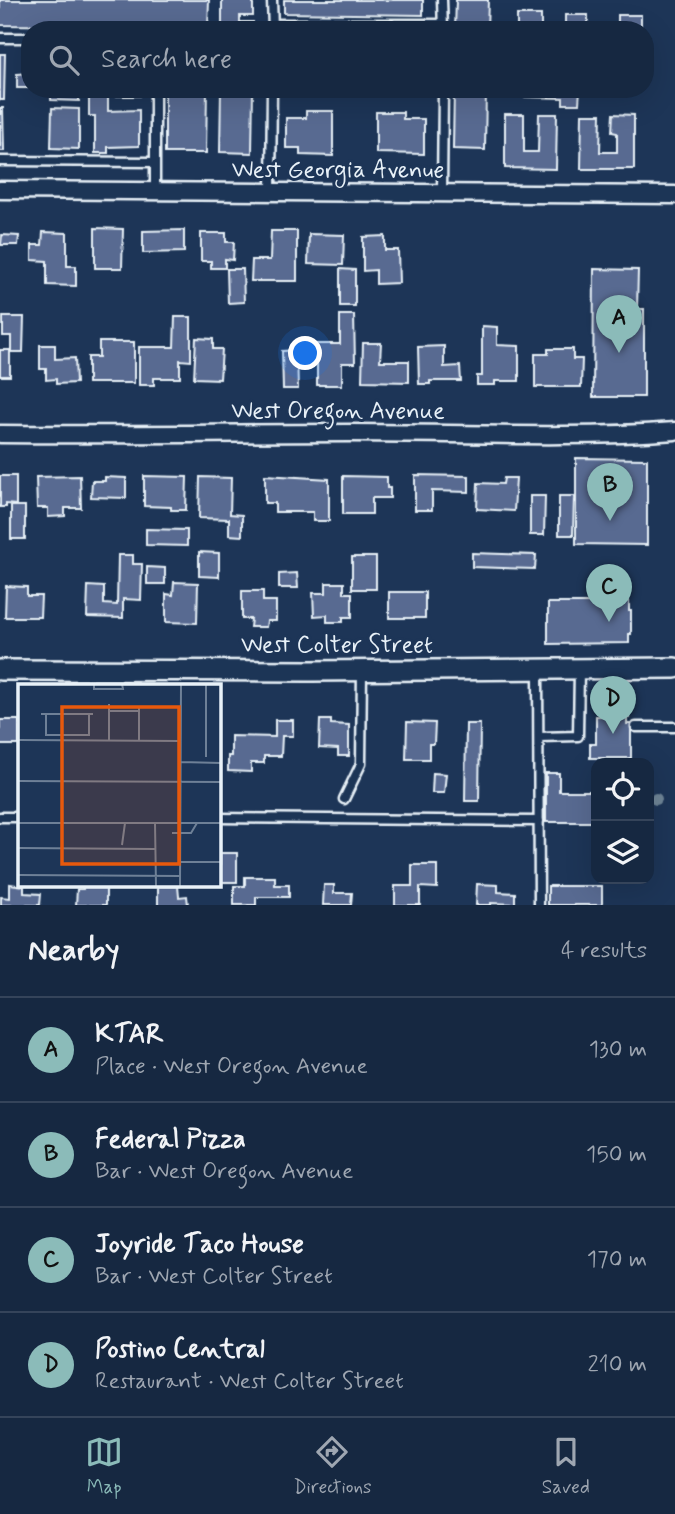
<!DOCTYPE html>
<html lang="en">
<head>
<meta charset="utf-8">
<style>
  body { margin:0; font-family:Mynerve,sans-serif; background:#23344c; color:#f1f3f6 }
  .controls { position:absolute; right:21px; bottom:21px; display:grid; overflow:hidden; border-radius:14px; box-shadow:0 7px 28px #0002 }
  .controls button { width:63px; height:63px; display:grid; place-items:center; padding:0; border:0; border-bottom:2px solid #35445a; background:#162841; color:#f1f3f6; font:35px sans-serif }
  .you { position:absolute; left:306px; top:354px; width:24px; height:24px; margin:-18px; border:5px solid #fff; border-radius:50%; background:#1a73e8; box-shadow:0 0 0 10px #1a73e833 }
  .badge { display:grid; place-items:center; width:46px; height:46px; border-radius:50%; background:#8bbbb9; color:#111; font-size:23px; font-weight:700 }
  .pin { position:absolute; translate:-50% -58px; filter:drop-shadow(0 2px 4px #0008) }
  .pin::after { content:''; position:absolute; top:37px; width:24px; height:21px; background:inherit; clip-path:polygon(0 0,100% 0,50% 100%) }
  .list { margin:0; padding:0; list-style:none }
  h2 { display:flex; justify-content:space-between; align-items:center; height:91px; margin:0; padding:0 28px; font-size:30px }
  h2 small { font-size:23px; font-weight:400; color:#9ea6b1 }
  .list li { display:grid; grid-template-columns:46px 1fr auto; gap:21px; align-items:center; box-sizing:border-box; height:105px; padding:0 28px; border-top:2px solid #35445a }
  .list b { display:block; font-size:26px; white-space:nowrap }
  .list p { margin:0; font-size:23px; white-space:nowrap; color:#9ea6b1 }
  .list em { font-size:23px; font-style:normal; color:#9ea6b1 }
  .icon { flex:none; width:38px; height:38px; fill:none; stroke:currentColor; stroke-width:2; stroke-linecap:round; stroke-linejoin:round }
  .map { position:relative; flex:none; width:675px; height:905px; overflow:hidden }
  .search { position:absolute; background:#162841; box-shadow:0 7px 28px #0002; left:21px; right:21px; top:21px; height:77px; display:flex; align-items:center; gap:18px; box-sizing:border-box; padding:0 24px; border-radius:28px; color:#9ea6b1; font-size:26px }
  .sheet { height:511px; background:#162841 }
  nav { display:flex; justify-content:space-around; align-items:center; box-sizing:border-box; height:98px; border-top:2px solid #35445a; background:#162841; font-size:19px; color:#9ea6b1 }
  nav a { display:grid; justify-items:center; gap:4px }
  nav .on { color:#8bbbb9 }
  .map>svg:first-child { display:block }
</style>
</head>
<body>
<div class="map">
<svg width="675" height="905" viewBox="0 0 675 905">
  <rect width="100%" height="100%" fill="#1d3557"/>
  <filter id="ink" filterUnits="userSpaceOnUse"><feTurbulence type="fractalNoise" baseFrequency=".0143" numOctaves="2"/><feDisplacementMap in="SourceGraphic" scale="14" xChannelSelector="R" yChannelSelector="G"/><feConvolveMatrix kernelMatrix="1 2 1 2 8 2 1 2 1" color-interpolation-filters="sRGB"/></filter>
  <g filter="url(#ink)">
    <path fill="#586a91" stroke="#e8f1f8" stroke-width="2" d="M0,0H209L208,27L0,25Z
      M222,0H253V16H240V22H253V30H222Z
      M284,0H423V15L284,13Z
      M456,0H488L487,30H455Z
      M517,15H541V30H517Z
      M565,15H588V29H565Z
      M618,15H641V30H618Z
      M0,54H5L4,100H0Z
      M30,73V88H17V74Z
      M51,89H79V101L51,100Z
      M94,89H140V96H108V111L139,110V146L108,147V153H95V116H89V91H94Z
      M165,89H207L206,153H165Z
      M221,89H253L252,153L220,152Z
      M278,89H345V92H278Z
      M364,89H429V92H364Z
      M454,89H486L485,150L453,149Z
      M525,89H580L579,104H563V98L525,97Z
      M0,108H3L4,151H0Z
      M52,108L79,109V149L51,148Z
      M306,111H333V156L300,155V148H286V118H306Z
      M376,112H403V119H424V154L376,153Z
      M505,114H524V152H538L539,114H557L556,169L505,168Z
      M582,114H601L600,152H617V133L612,132L613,114L634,115V169H581Z
      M95,228L123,229L122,268H95Z
      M184,230V252L143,253V231Z
      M271,231H297V281H251L252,260H270Z
      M43,232L67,233V266H76V286L47,285V261L32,260V245H42Z
      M201,233H226V242H234L233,260L225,259V268H211V261H201Z
      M309,234L344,235L343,265L308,264Z
      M2,235L19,236L18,245H1Z
      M385,236V250H398L399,283L376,284V270L363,271V237Z
      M227,269H243L244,302L228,303Z
      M340,269L355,270V306H340Z
      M594,269L638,270L637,309H644V397H593Z
      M340,315H354L355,363H342V385H317V357H313V344H340Z
      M3,317H24L23,352H11V336H3Z
      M175,317H191V361L180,360V378H154V385H139V347H174Z
      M482,326L497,327V345L519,346V381H495V385H477V376H482Z
      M196,338L213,339V349H222L220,379L194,378Z
      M99,342H134V383H88V357H99Z
      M363,343H381L380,361H409V382L362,381Z
      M40,345H55V359L75,358L76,383L56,384V379L46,380V369H40Z
      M444,346V367L460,366L461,381H430V384H419L418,347Z
      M548,349H573V359H582L581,387H535V354H548Z
      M0,350H10V376H0Z
      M297,350L298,389H283L282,351Z
      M576,458L647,459V545L576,544Z
      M265,475L329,479V521H313V512H275V503H265Z
      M415,475L469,476V492L432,491V510H415Z
      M0,476H16V505L6,504V507H0Z
      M80,476L81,508H65V516L48,517V508H37L36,477Z
      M144,476L187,477L186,510H171V507L144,506Z
      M343,476L387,477V488H390V498H372V514H343Z
      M105,477L126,478V498L91,497L92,481H105Z
      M200,477L231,478L230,514L242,515V536L229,535V519L199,518Z
      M504,478H516L514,511L477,509L478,483L503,484Z
      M530,496H545L544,535H530Z
      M559,496H574L573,535H559Z
      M11,506H25V539H11Z
      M146,529L187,530V546L146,545Z
      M199,552L219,553V577L199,576Z
      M472,553L536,555L535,569L472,567Z
      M118,555H133V564H142L141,600L123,599V618L87,617L88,586L104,587V604L117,605Z
      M352,557H376V589H352Z
      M147,567L165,568V584H147Z
      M297,573L298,588H279V574Z
      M174,582L198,583L197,623L166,622V594L173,595Z
      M326,583H344V593H352V617H343V622H327V615L314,616L313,593H326Z
      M6,586L27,587V596H41L40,617H5Z
      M242,591H263V601H276V621H267L266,627H250L251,619H242Z
      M389,592H425V618H389Z
      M606,601H629V611H631V634H629V643L548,644V603H606Z
      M613,704H629V718H627V724H631V758H590V744H596V716H602V711H608V706H613Z
      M0,720H19V745H0Z
      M275,720H293V736H282L281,756H264V763H251V772L228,771V756H231V736L275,737Z
      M320,720H331V724L349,725V756H338V749L319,748Z
      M407,722L435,723L434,744H429V759H406Z
      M466,724H480L479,801H465Z
      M433,773L446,774L444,793H432Z
      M546,773H559V791H596V822H546Z
      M220,853H237V882H220Z
      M412,865H437V888L420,887V905H395V886H412Z
      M245,877H275V885H289V897H256V905H234V886H245Z
      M10,884L24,886V893L41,894L40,905H1V897L10,898Z
      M477,884L498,885V892L515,893V904L491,903V905H476Z
      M324,885H334V893H352L351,905H323Z
      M83,886H106V905H76L77,889H83Z
      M158,886H178L179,897L187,896L188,905H158Z
      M548,886H602V905H548Z"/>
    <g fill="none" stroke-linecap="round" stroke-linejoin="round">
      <g stroke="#e8f1f8" stroke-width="13">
        <path id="service" d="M272,0L273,30
          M442,0L443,30
          M273,24H443
          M0,38H30
          M155,89V191
          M0,161L155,162
          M271,192L272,89
          M442,193L443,89
          M538,669L539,905
          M636,727H675
          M539,737L578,736L579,669
          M344,799L361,764L362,670
          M0,817H19
          M219,818L539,821"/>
      </g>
      <g stroke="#e8f1f8" stroke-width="21">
        <path id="minor" d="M0,190L675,195
          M0,434C117,435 234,433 351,433C459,433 567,439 675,431"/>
      </g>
      <g stroke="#e8f1f8" stroke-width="24">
        <path id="tertiary" d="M0,670L311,671L675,668"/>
      </g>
      <use href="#service" stroke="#1d3557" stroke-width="8"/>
      <use href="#minor" stroke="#1d3557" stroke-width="16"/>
      <use href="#tertiary" stroke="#1d3557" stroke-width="19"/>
    </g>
    <circle fill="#6e8496" cx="656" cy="799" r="6"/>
  </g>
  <g text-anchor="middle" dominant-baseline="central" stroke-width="6" stroke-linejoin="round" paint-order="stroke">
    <g font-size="24" fill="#e8f1f8" stroke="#1d3557">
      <text x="338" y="170">West Georgia Avenue</text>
      <text x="338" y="411">West Oregon Avenue</text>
      <text x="337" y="645">West Colter Street</text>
    </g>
  </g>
  <g transform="translate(18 684)">
    <rect width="203" height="203" fill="#1d3557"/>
    <path fill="none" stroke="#6e8097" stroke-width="2" d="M76,0V5H105L104,0M121,22V57M91,27H121M23,30H75M71,30V52M28,51H71M28,52V30M0,56L163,57M91,57V20M188,73V0M163,78L203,79M0,97L203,98M0,139H203M137,139L138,203M154,149H173L179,139M104,161L107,139M0,164L137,165M162,178H203M0,191L162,192M162,203L163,0"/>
    <path fill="#e8590c" fill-opacity="0.15" stroke="#e8590c" stroke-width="3.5" d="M44,23H161V180H44Z"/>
    <rect width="203" height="203" fill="none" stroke="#e8f1f8" stroke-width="3.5"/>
  </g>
</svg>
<div class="controls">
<button><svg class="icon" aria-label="locate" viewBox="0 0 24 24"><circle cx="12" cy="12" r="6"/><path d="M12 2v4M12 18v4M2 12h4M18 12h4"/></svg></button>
<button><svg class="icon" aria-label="layers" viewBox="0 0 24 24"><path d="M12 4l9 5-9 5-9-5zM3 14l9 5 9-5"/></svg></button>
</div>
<div class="you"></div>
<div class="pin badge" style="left:619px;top:353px">A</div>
<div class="pin badge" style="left:610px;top:521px">B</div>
<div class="pin badge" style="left:609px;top:622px">C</div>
<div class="pin badge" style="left:613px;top:734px">D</div>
<div class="search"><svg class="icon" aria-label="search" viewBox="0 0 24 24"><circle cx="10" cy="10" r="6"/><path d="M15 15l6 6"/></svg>Search here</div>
</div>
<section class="sheet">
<h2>Nearby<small>4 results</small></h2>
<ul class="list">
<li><span class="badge">A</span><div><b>KTAR</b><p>Place · West Oregon Avenue</p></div><em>130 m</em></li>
<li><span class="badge">B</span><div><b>Federal Pizza</b><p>Bar · West Oregon Avenue</p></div><em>150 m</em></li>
<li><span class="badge">C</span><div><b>Joyride Taco House</b><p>Bar · West Colter Street</p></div><em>170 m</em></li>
<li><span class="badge">D</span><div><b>Postino Central</b><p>Restaurant · West Colter Street</p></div><em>210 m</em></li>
</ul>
</section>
<nav>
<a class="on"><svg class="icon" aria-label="map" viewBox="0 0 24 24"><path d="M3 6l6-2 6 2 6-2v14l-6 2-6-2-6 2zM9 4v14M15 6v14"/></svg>Map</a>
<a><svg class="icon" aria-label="directions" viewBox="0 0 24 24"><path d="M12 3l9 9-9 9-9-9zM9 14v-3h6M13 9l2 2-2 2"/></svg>Directions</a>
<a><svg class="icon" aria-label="saved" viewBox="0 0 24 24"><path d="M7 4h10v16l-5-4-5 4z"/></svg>Saved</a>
</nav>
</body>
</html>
